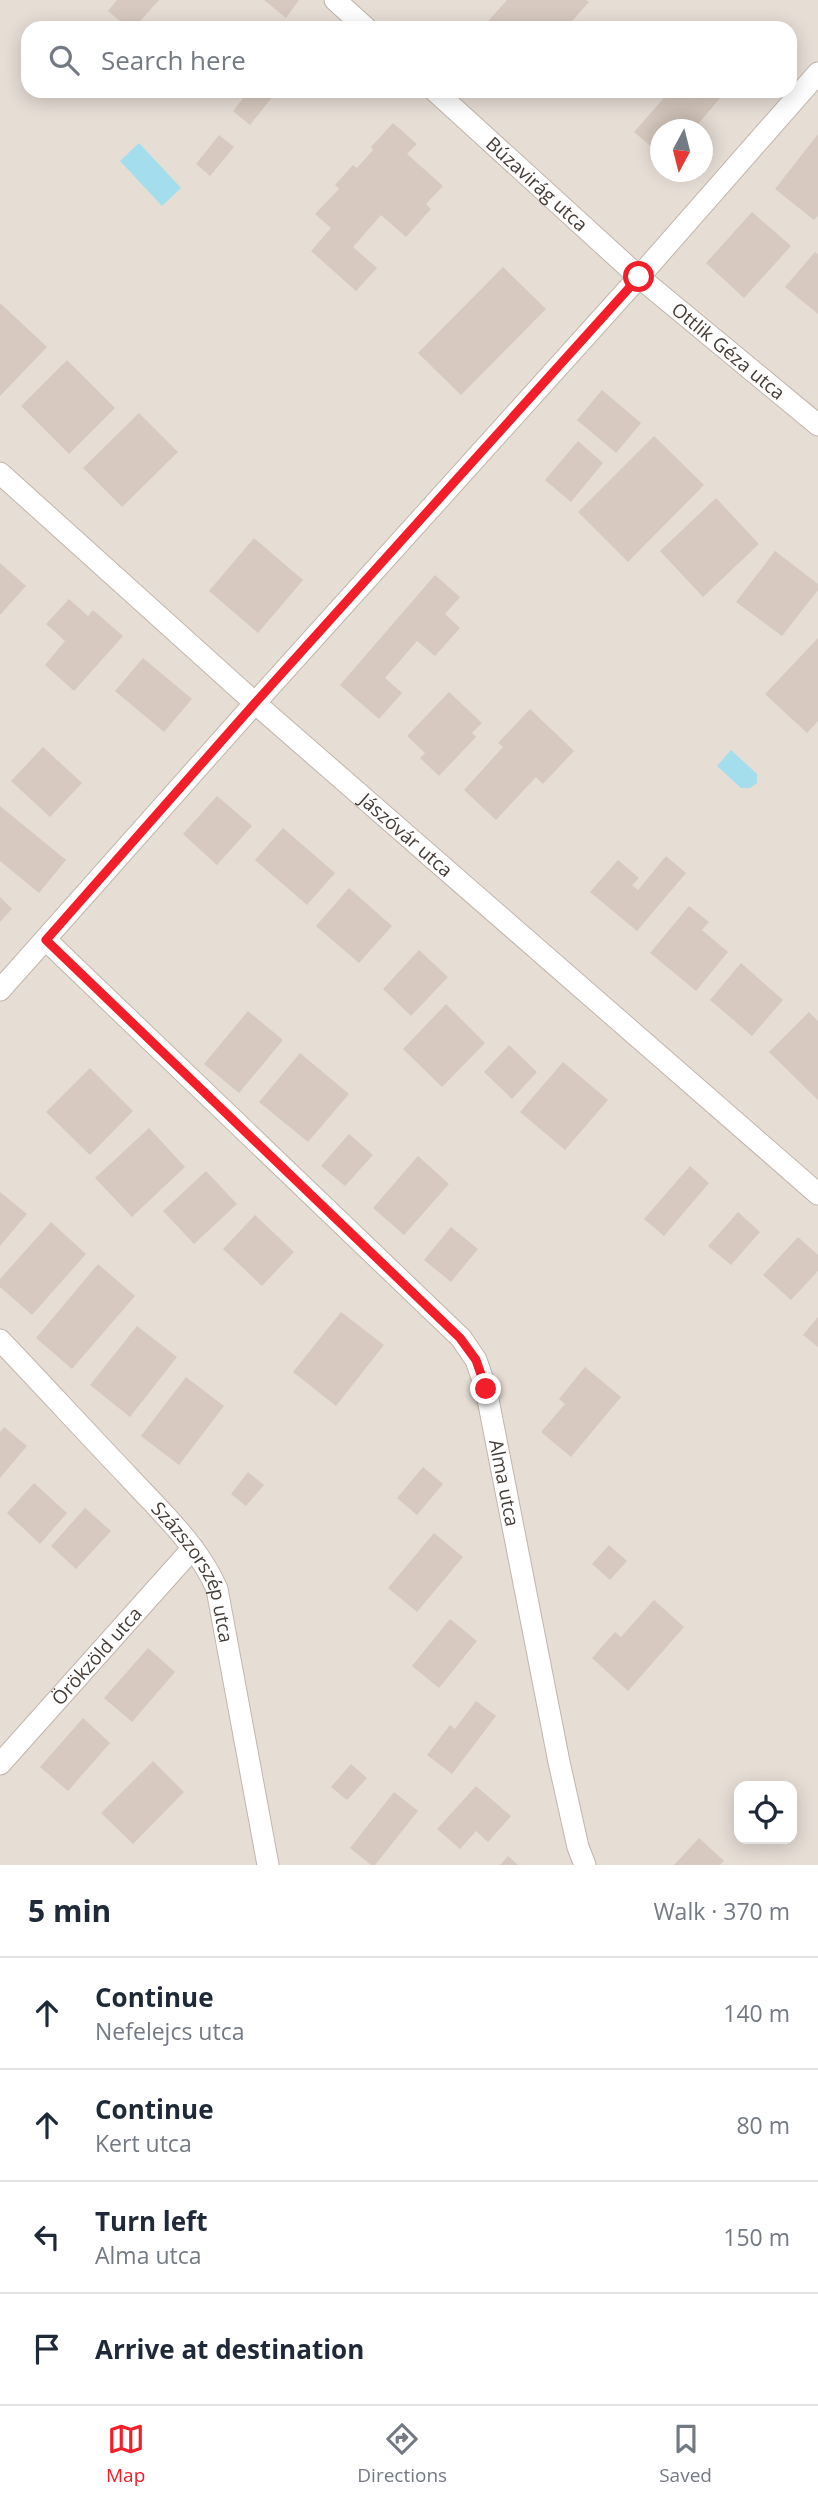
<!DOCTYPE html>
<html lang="en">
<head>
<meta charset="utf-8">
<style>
  body { margin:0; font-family:"Open Sans",sans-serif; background:#f6f6f7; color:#1f2937 }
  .controls { position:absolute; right:21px; bottom:21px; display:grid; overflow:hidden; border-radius:14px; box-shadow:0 4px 18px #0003 }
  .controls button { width:63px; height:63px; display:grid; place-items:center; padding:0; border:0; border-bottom:2px solid #e0e1e3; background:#fff; color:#1f2937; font:35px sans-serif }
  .compass { position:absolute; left:650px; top:119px; width:63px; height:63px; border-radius:50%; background:#fff; box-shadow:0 4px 18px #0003; rotate:187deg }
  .stop { position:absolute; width:21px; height:21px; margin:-16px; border:5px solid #f21e29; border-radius:50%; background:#fff }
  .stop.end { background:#f21e29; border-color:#fff; box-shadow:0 2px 7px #0008 }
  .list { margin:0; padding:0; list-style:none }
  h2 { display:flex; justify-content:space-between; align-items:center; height:91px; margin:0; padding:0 28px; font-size:30px }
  h2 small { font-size:23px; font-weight:400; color:#747a83 }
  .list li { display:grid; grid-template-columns:46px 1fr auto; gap:21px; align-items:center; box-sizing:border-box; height:112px; padding:0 28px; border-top:2px solid #e0e1e3 }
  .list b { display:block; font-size:26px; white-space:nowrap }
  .list p { margin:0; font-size:23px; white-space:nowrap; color:#747a83 }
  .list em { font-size:23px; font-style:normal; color:#747a83 }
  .icon { flex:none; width:38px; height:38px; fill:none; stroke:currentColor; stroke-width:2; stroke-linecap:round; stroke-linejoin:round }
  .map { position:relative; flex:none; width:818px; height:1865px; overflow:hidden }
  .search { position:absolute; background:#fff; box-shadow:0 4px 18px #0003; left:21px; right:21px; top:21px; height:77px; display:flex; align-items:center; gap:18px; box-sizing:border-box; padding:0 24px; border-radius:21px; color:#747a83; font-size:26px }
  .sheet { height:539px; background:#fff }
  nav { display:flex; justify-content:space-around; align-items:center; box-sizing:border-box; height:98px; border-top:2px solid #e0e1e3; background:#fff; font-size:19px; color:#747a83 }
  nav a { display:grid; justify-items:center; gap:4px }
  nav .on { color:#f21e29 }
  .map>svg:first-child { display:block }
</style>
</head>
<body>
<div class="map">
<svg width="818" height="1865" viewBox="0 0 818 1865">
  <rect width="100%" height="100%" fill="#f2ece6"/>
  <path fill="#e6ddd5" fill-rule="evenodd" d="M0,0H818V1865H0ZM28,28H790V91H28ZM660,130H702V172H660ZM739,1786H792V1839H739Z"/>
  <path fill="#a4deed" d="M139,143L181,188L162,206L120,161Z
    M731,750L757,774V783L750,788H741L717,766Z"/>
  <path fill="#d7c9bf" d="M117,0H159L134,28H128L108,11Z
    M264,0H299L286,18Z
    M507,0H586L589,2L566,28H482Z
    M249,91H277L250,125L233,111Z
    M670,91H714L721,97L693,130H660V154L634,132Z
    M393,123L417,144L407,154L443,186L426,204L431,209L406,237L381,215L353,247L377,268L356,291L311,251L331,228L315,214L339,189L335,185L353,165L357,168L373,150L371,147Z
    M818,134V216L814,220L775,189Z
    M219,135L234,147L210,176L196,164Z
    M752,212L791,246L744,298L706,263Z
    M815,252L818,254V314L785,287Z
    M503,267L546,309L461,395L418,353Z
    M0,303L47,347L0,396Z
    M67,360L115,408L69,454L21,406Z
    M602,390L641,423L616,453L577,420Z
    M139,413L178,452L122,507L83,468Z
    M654,436L704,485L628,562L578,512Z
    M578,441L603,463L571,502L545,480Z
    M716,498L759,544L703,597L660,551Z
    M254,538L303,580L258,633L209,591Z
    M775,551L818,584V590L782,636L736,602Z
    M0,563L26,586L0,615Z
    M435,575L460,597L445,614L460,628L435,656L417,641L385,678L402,693L379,719L340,685Z
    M69,599L88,616L93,610L123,636L74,691L45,665L65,641L46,624Z
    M818,638V721L807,733L765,694Z
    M143,658L192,699L164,732L115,691Z
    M449,692L482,723L472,733L476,737L439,776L420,758L425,753L407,736Z
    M530,709L574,751L543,784L536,777L496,820L464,790L503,747L498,743Z
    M43,747L82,783L50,817L11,781Z
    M217,796L252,826L217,865L183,834Z
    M0,806L66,860L39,893L0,861Z
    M283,828L335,873L307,905L255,860Z
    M666,856L686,873L637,931L590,892L618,860L639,878L632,885L638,890Z
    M349,888L392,926L359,963L316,926Z
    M0,897L12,909L0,922Z
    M689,906L709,922L702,930L728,952L696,991L650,953Z
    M419,950L448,977L411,1016L383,989Z
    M741,963L783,1000L752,1036L710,1000Z
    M446,1004L485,1043L442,1087L403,1049Z
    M248,1011L283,1040L239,1093L204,1064Z
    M809,1012L818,1021V1100L769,1052Z
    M509,1045L537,1072L512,1099L484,1072Z
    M300,1053L349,1094L308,1142L259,1102Z
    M563,1062L608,1100L565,1150L520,1112Z
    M90,1068L133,1111L90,1155L46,1112Z
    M149,1128L185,1167L132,1217L95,1178Z
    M349,1134L373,1155L345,1186L321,1166Z
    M418,1156L449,1184L404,1235L373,1208Z
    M690,1166L709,1183L664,1236L644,1219Z
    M206,1171L237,1204L194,1244L163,1211Z
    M0,1192L27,1214L0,1246Z
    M738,1212L760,1232L731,1265L708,1246Z
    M255,1215L294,1252L262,1286L223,1249Z
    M51,1222L86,1254L32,1315L0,1287V1279Z
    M451,1227L478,1249L451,1282L424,1260Z
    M798,1237L818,1255V1271L791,1300L763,1275Z
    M98,1264L135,1296L72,1369L36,1338Z
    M341,1312L384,1345L336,1406L293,1372Z
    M818,1317V1347L803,1335Z
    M137,1326L177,1357L130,1417L90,1385Z
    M585,1367L621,1397L571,1457L541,1432L565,1404L559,1399Z
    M186,1377L224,1406L179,1465L141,1436Z
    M4,1427L27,1446L0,1478V1432Z
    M423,1467L443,1484L417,1515L397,1498Z
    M248,1472L264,1485L246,1506L231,1494Z
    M34,1483L67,1513L40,1544L7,1513Z
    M85,1508L111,1531L76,1569L51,1546Z
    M434,1533L463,1557L417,1612L388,1588Z
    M609,1545L627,1561L610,1580L592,1564Z
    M654,1600L684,1627L628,1691L592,1658L615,1632L621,1637Z
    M450,1619L477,1641L439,1688L412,1666Z
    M148,1648L175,1672L132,1722L104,1698Z
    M476,1701L496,1716L452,1774L427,1755L450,1725L455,1729Z
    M83,1718L110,1743L68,1791L40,1767Z
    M153,1761L184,1792L133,1844L101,1813Z
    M351,1764L367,1778L347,1800L331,1787Z
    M476,1786L511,1816L488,1842L476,1831L460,1849L437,1829Z
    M394,1792L418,1811L375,1865H371L350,1848Z
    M699,1838L724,1861L720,1865H674Z
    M508,1856L518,1865H500Z"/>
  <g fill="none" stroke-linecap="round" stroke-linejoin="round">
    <g stroke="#c1b5ac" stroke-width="23">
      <g id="street">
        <path d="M335,0L366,28"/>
        <path id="s1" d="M435,91L639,277L818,425"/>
        <path id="s2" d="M0,473L255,703L818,1194"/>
        <path id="s3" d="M46,940L461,1338L476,1360L486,1389L559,1762L578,1847L585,1865"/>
        <path d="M0,990L255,703L639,277L818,73"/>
        <path id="s4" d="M0,1340C43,1385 85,1431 128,1476C160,1511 198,1545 217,1589L268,1865"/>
        <path id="s5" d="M0,1764L193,1548"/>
      </g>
    </g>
    <use href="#street" stroke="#fff" stroke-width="21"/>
  </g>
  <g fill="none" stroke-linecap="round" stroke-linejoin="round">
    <path stroke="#f21e29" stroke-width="9" d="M486,1389L476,1360L460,1338L46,940L255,703L639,277"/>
  </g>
  <g text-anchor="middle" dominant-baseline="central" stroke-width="7" stroke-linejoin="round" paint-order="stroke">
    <g font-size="19" fill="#453c36" stroke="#fff">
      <text stroke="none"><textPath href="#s1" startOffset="138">Búzavirág utca</textPath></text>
      <text stroke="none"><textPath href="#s1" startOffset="392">Ottlik Géza utca</textPath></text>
      <text stroke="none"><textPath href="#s2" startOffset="544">Jászóvár utca</textPath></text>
      <text stroke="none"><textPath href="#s3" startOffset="728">Alma utca</textPath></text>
      <text stroke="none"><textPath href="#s4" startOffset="306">Százszorszép utca</textPath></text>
      <text stroke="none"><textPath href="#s5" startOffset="145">Örökzöld utca</textPath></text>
    </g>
  </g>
</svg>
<div class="controls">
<button><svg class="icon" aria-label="locate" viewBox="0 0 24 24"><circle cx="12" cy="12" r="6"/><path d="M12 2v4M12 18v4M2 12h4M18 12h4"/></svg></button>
</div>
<svg class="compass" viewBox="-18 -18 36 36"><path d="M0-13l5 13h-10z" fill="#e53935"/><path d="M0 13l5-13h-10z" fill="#747a83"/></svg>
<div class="stop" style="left:639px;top:277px"></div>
<div class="stop end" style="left:486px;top:1389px"></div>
<div class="search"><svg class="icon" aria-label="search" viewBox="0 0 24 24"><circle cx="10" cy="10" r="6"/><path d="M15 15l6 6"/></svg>Search here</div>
</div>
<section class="sheet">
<h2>5 min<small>Walk · 370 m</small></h2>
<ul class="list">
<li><svg class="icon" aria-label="ahead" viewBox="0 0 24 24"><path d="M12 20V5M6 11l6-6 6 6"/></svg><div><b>Continue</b><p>Nefelejcs utca</p></div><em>140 m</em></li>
<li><svg class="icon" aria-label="ahead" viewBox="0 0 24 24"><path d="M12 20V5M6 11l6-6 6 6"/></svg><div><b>Continue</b><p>Kert utca</p></div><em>80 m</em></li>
<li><svg class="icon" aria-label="left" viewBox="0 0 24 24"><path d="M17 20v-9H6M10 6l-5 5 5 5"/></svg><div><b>Turn left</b><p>Alma utca</p></div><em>150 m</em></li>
<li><svg class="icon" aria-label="arrive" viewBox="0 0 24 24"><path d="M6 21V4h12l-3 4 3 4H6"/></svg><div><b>Arrive at destination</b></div></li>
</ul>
</section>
<nav>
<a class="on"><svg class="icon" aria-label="map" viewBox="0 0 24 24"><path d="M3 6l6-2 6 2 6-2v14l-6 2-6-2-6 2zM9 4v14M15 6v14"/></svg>Map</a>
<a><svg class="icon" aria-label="directions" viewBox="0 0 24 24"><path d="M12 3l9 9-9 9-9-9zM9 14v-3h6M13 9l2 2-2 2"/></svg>Directions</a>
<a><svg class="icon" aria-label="saved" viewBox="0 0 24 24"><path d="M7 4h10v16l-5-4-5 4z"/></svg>Saved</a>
</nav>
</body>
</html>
